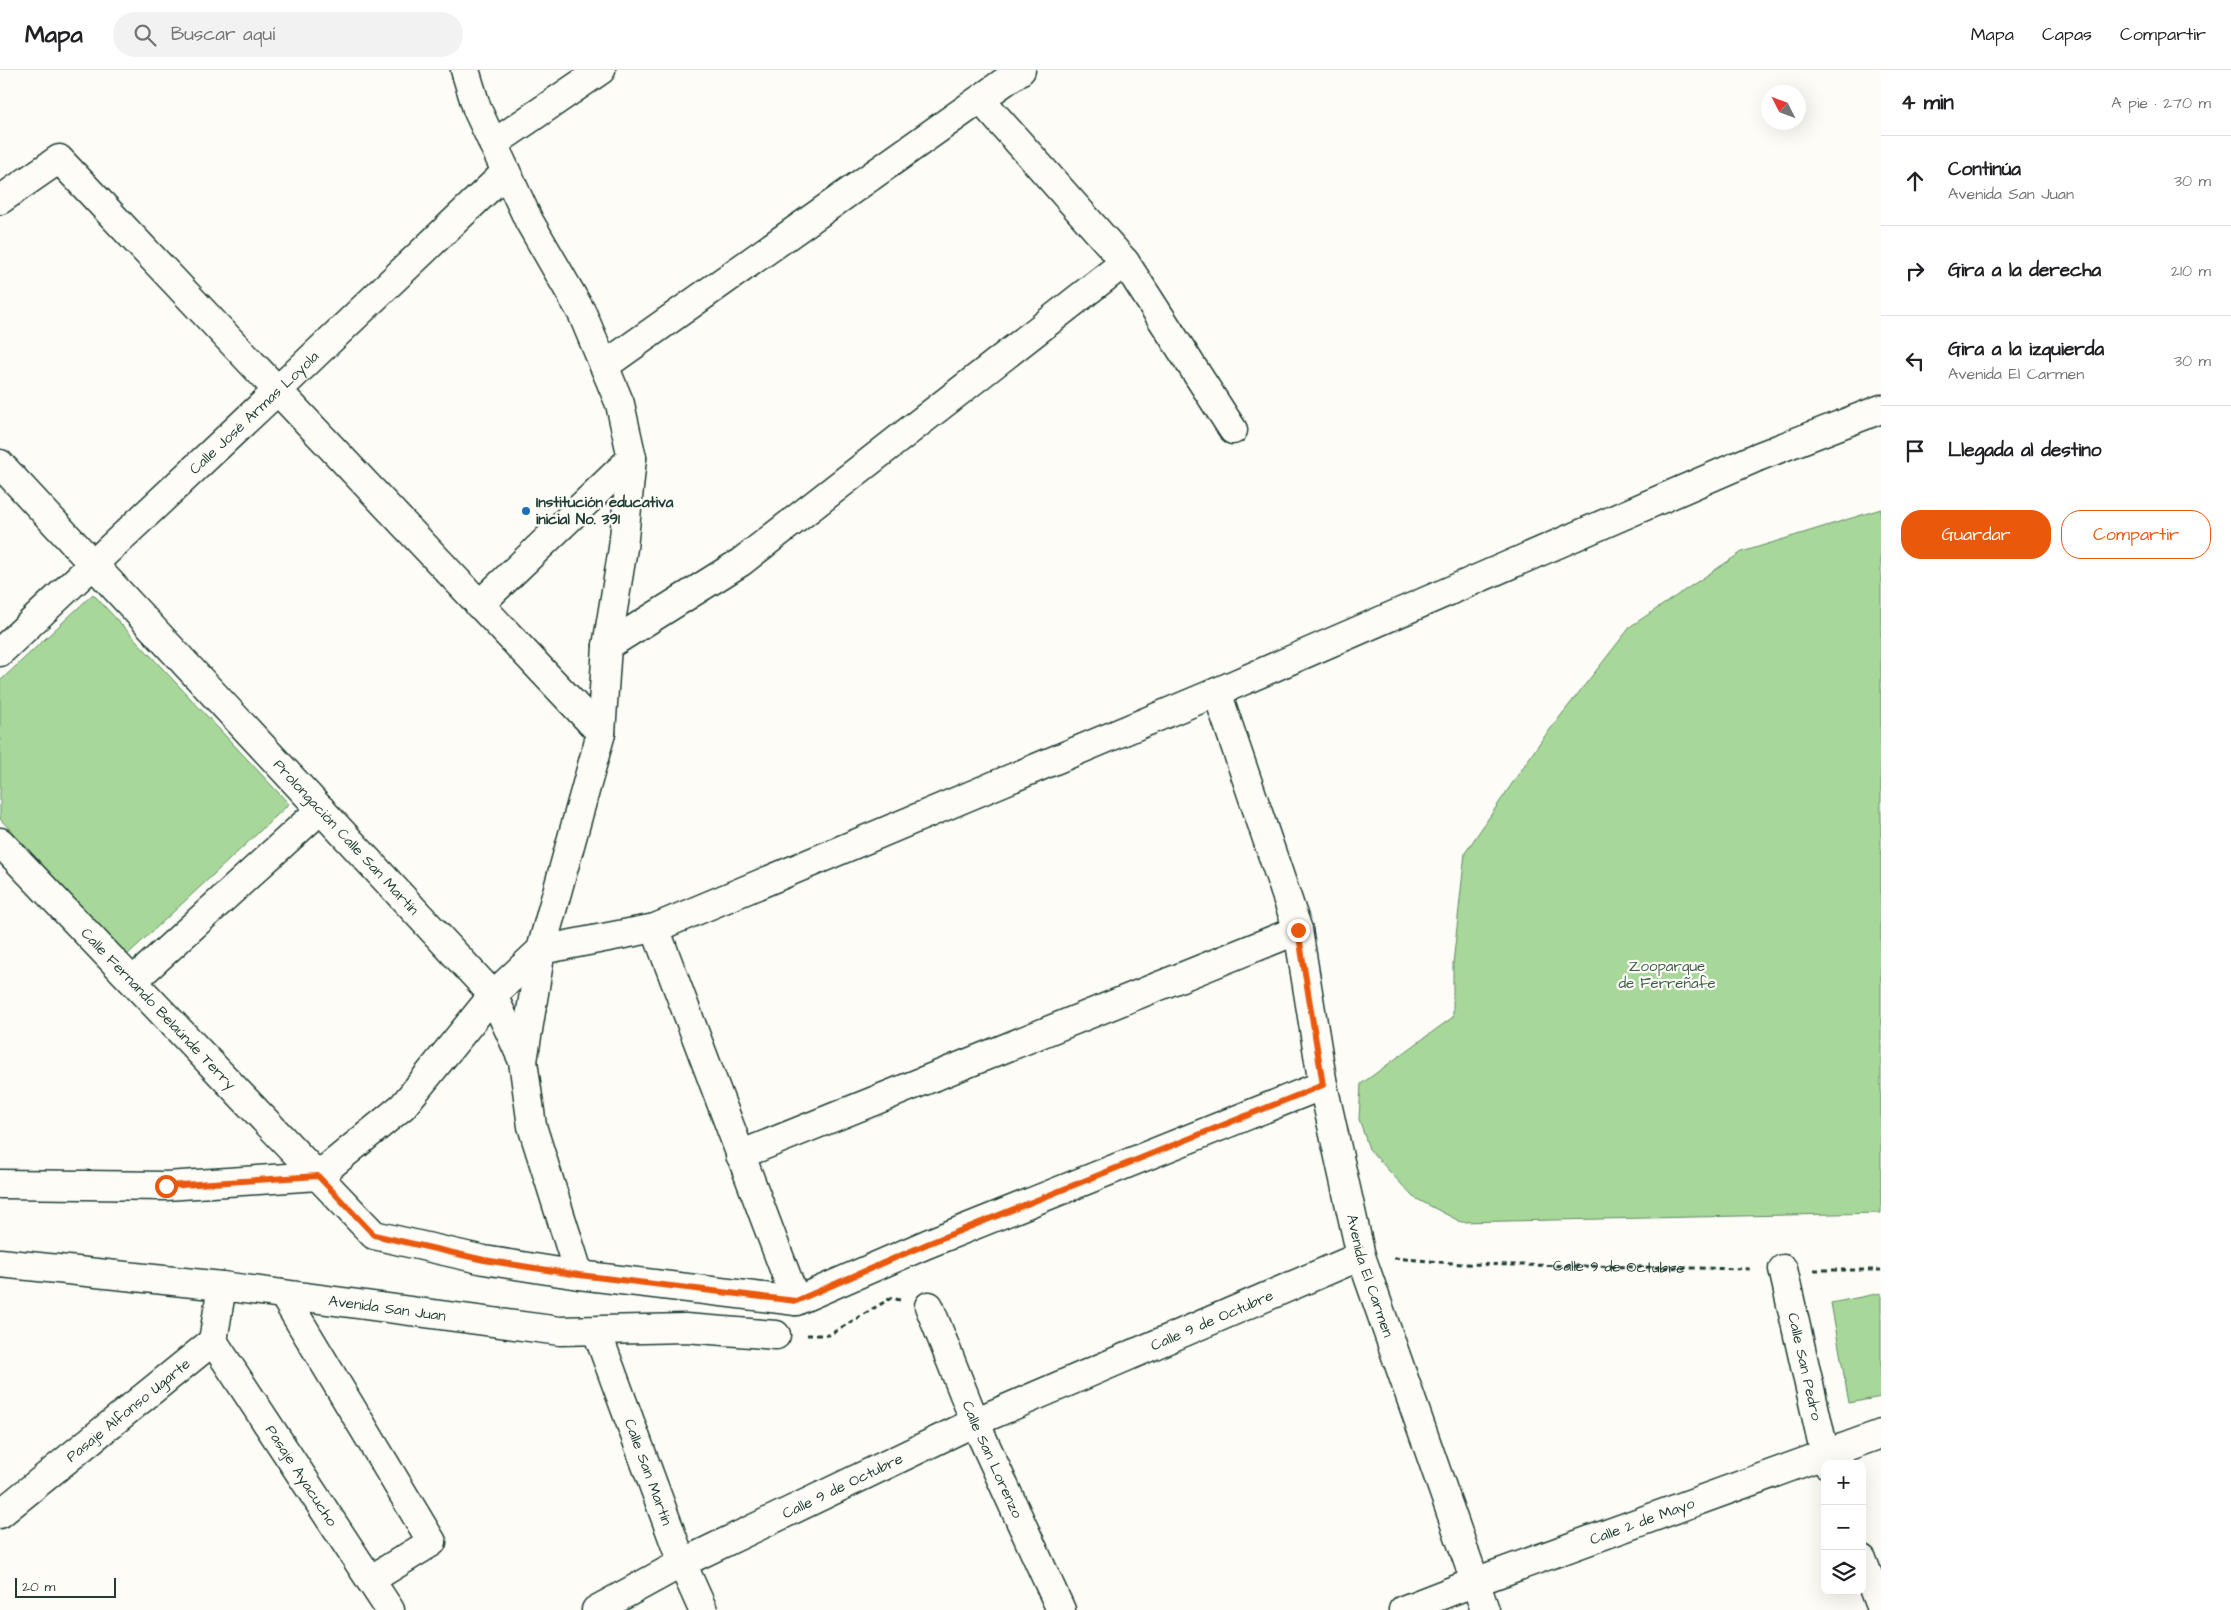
<!DOCTYPE html>
<html lang="es">
<head>
<meta charset="utf-8">
<style>
  body { margin:0; font-family:"Architects Daughter",sans-serif; background:#f2f2f2; color:#202124 }
  .controls { position:absolute; right:15px; bottom:15px; display:grid; overflow:hidden; border-radius:10px; box-shadow:0 5px 20px #0002 }
  .controls button { width:45px; height:45px; display:grid; place-items:center; padding:0; border:0; border-bottom:1px solid #e0e0e0; background:#fff; color:#202124; font:25px sans-serif }
  .compass { position:absolute; left:1761px; top:15px; width:45px; height:45px; border-radius:50%; background:#fff; box-shadow:0 5px 20px #0002; rotate:312deg }
  .scale { position:absolute; left:15px; bottom:12px; width:101px; box-sizing:border-box; padding-left:5px; border:2px solid #1f3d34; border-top:0; font-size:14px; line-height:18px; white-space:nowrap; color:#1f3d34; -webkit-text-stroke:4px #fdfcf7; paint-order:stroke }
  .stop { position:absolute; width:15px; height:15px; margin:-11px; border:4px solid #ea580c; border-radius:50%; background:#fff }
  .stop.end { background:#ea580c; border-color:#fff; box-shadow:0 1px 5px #0008 }
  .list { margin:0; padding:0; list-style:none }
  h2 { display:flex; justify-content:space-between; align-items:center; height:65px; margin:0; padding:0 20px; font-size:21px }
  h2 small { font-size:16px; font-weight:400; color:#757577 }
  .list li { display:grid; grid-template-columns:32px 1fr auto; gap:15px; align-items:center; box-sizing:border-box; height:90px; padding:0 20px; border-top:1px solid #e0e0e0 }
  .list b { display:block; font-size:19px; white-space:nowrap }
  .list p { margin:0; font-size:16px; white-space:nowrap; color:#757577 }
  .list em { font-size:16px; font-style:normal; color:#757577 }
  .actions { display:flex; gap:10px; padding:15px 20px }
  .actions a { flex:1; padding:11px 0; border:1px solid #ea580c; border-radius:20px; text-align:center; font-size:18px; color:#ea580c }
  .actions .main { background:#ea580c; color:#fff }
  .icon { flex:none; width:28px; height:28px; fill:none; stroke:currentColor; stroke-width:2; stroke-linecap:round; stroke-linejoin:round }
  .map { position:relative; flex:none; width:1881px; height:1540px; overflow:hidden }
  header { display:flex; align-items:center; gap:30px; box-sizing:border-box; height:70px; padding:0 25px; background:#fff; border-bottom:1px solid #e0e0e0 }
  header strong { font-size:24px }
  nav { display:flex; gap:28px; margin-inline-start:auto; font-size:18px }
  .search { width:350px; height:45px; background:#f2f2f2; display:flex; align-items:center; gap:12px; box-sizing:border-box; padding:0 18px; border-radius:28px; color:#757577; font-size:19px }
  main { display:flex }
  aside { flex:1; background:#fff }
  .map>svg:first-child { display:block }
</style>
</head>
<body>
<header>
<strong>Mapa</strong>
<div class="search"><svg class="icon" aria-label="search" viewBox="0 0 24 24"><circle cx="10" cy="10" r="6"/><path d="M15 15l6 6"/></svg>Buscar aquí</div>
<nav><a>Mapa</a><a>Capas</a><a>Compartir</a></nav>
</header>
<main>
<div class="map">
<svg width="1881" height="1540" viewBox="0 0 1881 1540">
  <rect width="100%" height="100%" fill="#fdfcf7"/>
  <filter id="ink" filterUnits="userSpaceOnUse"><feTurbulence type="fractalNoise" baseFrequency=".02" numOctaves="2"/><feDisplacementMap in="SourceGraphic" scale="10" xChannelSelector="R" yChannelSelector="G"/><feConvolveMatrix kernelMatrix="1 2 1 2 8 2 1 2 1" color-interpolation-filters="sRGB"/></filter>
  <g filter="url(#ink)">
    <path fill="#a7d899" stroke="#638a66" d="M1881,439V1143L1461,1152L1413,1127L1369,1079L1359,1049L1361,1014L1453,947V894L1465,783L1541,671L1631,556L1742,482Z
      M93,524L289,734L127,885L0,749V611Z
      M1881,1223V1327L1849,1333L1831,1233Z"/>
    <g fill="none" stroke-linecap="round" stroke-linejoin="round">
      <g stroke="#1f3d34" stroke-width="31">
        <g id="minor">
          <path d="M981,30L1125,192"/>
          <path d="M493,74L601,0"/>
          <path d="M0,130L59,89L601,663"/>
          <path d="M604,296L1021,0"/>
          <path id="s2" d="M0,394L493,925L523,991L532,1056L579,1205"/>
          <path d="M479,535L632,388"/>
          <path d="M607,576L741,492L1125,192L1233,360"/>
          <path id="s3" d="M0,582L277,321L506,102"/>
          <path id="s4" d="M1217,622L1298,860L1323,1015L1361,1186L1485,1540"/>
          <path id="s5" d="M0,772L374,1165L484,1190L579,1205L796,1231L927,1174L1323,1015"/>
          <path d="M655,858L796,1231"/>
          <path d="M133,911L321,739"/>
          <path d="M523,991L541,880L655,858L1217,622L1760,386L1881,339"/>
          <path d="M740,1085L1298,860"/>
          <path d="M318,1106L403,1036L493,925L541,880L601,663L607,576L623,478L632,388L620,334L582,243L529,151L477,39L465,0"/>
          <path d="M0,1114L166,1116L318,1106"/>
          <path id="s6" d="M0,1193L222,1216L560,1261L685,1258L776,1265"/>
          <path id="s7" d="M1783,1199L1827,1394"/>
          <path d="M283,1224L432,1472L370,1510"/>
          <path id="s8" d="M929,1236L975,1352L1061,1540"/>
          <path id="s9" d="M597,1262L682,1493L703,1540"/>
          <path id="s10" d="M213,1271L390,1540"/>
          <path id="s11" d="M0,1444L213,1271L222,1216"/>
          <path d="M1862,1489L1881,1539"/>
          <path id="s12" d="M596,1540L682,1493L975,1352L1361,1186"/>
          <path id="s13" d="M1403,1540L1475,1512L1881,1364"/>
        </g>
      </g>
      <g stroke="#1f3d34" stroke-width="3" stroke-dasharray="5 4" stroke-linecap="butt">
        <path id="s1" d="M1394,1188L1463,1194L1753,1199"/>
        <path d="M1814,1200H1881"/>
        <path d="M807,1265H829L891,1228L900,1230"/>
      </g>
      <use href="#minor" stroke="#fdfcf7" stroke-width="28"/>
    </g>
  </g>
  <g fill="none" stroke-linecap="round" stroke-linejoin="round" filter="url(#ink)">
    <path stroke="#ea580c" stroke-width="6" d="M166,1116L318,1106L374,1165L484,1190L579,1205L796,1231L927,1174L1323,1015L1298,860"/>
  </g>
  <circle fill="#1f6fb2" stroke="#fdfcf7" stroke-width="2" cx="526" cy="441" r="5"/>
  <g text-anchor="middle" dominant-baseline="central" stroke-width="4.5" stroke-linejoin="round" paint-order="stroke">
    <g font-size="15" fill="#1f3d34" stroke="#fdfcf7">
      <text stroke="none"><textPath href="#s3" startOffset="349">Calle José Armas Loyola</textPath></text>
      <text stroke="none"><textPath href="#s2" startOffset="509">Prolongación Calle San Martín</textPath></text>
      <text stroke="none"><textPath href="#s5" startOffset="230">Calle Fernando Belaúnde Terry</textPath></text>
      <text stroke="none"><textPath href="#s1" startOffset="225">Calle 9 de Octubre</textPath></text>
      <text stroke="none"><textPath href="#s4" startOffset="605">Avenida El Carmen</textPath></text>
      <text stroke="none"><textPath href="#s6" startOffset="390">Avenida San Juan</textPath></text>
      <text stroke="none"><textPath href="#s12" startOffset="681">Calle 9 de Octubre</textPath></text>
      <text stroke="none"><textPath href="#s7" startOffset="100">Calle San Pedro</textPath></text>
      <text stroke="none"><textPath href="#s11" startOffset="165">Pasaje Alfonso Ugarte</textPath></text>
      <text stroke="none"><textPath href="#s8" startOffset="166">Calle San Lorenzo</textPath></text>
      <text stroke="none"><textPath href="#s9" startOffset="149">Calle San Martín</textPath></text>
      <text stroke="none"><textPath href="#s10" startOffset="161">Pasaje Ayacucho</textPath></text>
      <text stroke="none"><textPath href="#s12" startOffset="276">Calle 9 de Octubre</textPath></text>
      <text stroke="none"><textPath href="#s13" startOffset="255">Calle 2 de Mayo</textPath></text>
    </g>
    <g font-size="15" font-weight="bold" fill="#1f3d34" stroke="#fdfcf7" text-anchor="start">
      <text x="536" y="432">Institución educativa<tspan x="536" dy="17">inicial No. 391</tspan></text>
    </g>
    <g font-size="15" fill="#3a5c48" stroke="#fdfcf7">
      <text x="1667" y="896">Zooparque<tspan x="1667" dy="17">de Ferreñafe</tspan></text>
    </g>
  </g>
</svg>
<div class="controls">
<button>+</button>
<button>−</button>
<button><svg class="icon" aria-label="layers" viewBox="0 0 24 24"><path d="M12 4l9 5-9 5-9-5zM3 14l9 5 9-5"/></svg></button>
</div>
<svg class="compass" viewBox="-18 -18 36 36"><path d="M0-13l5 13h-10z" fill="#e53935"/><path d="M0 13l5-13h-10z" fill="#757577"/></svg>
<div class="scale">20 m</div>
<div class="stop" style="left:166px;top:1116px"></div>
<div class="stop end" style="left:1298px;top:860px"></div>
</div>
<aside>
<h2>4 min<small>A pie · 270 m</small></h2>
<ul class="list">
<li><svg class="icon" aria-label="ahead" viewBox="0 0 24 24"><path d="M12 20V5M6 11l6-6 6 6"/></svg><div><b>Continúa</b><p>Avenida San Juan</p></div><em>30 m</em></li>
<li><svg class="icon" aria-label="right" viewBox="0 0 24 24"><path d="M7 20v-9h11M14 6l5 5-5 5"/></svg><div><b>Gira a la derecha</b></div><em>210 m</em></li>
<li><svg class="icon" aria-label="left" viewBox="0 0 24 24"><path d="M17 20v-9H6M10 6l-5 5 5 5"/></svg><div><b>Gira a la izquierda</b><p>Avenida El Carmen</p></div><em>30 m</em></li>
<li><svg class="icon" aria-label="arrive" viewBox="0 0 24 24"><path d="M6 21V4h12l-3 4 3 4H6"/></svg><div><b>Llegada al destino</b></div></li>
</ul>
<div class="actions"><a class="main">Guardar</a><a>Compartir</a></div>
</aside>
</main>
</body>
</html>
